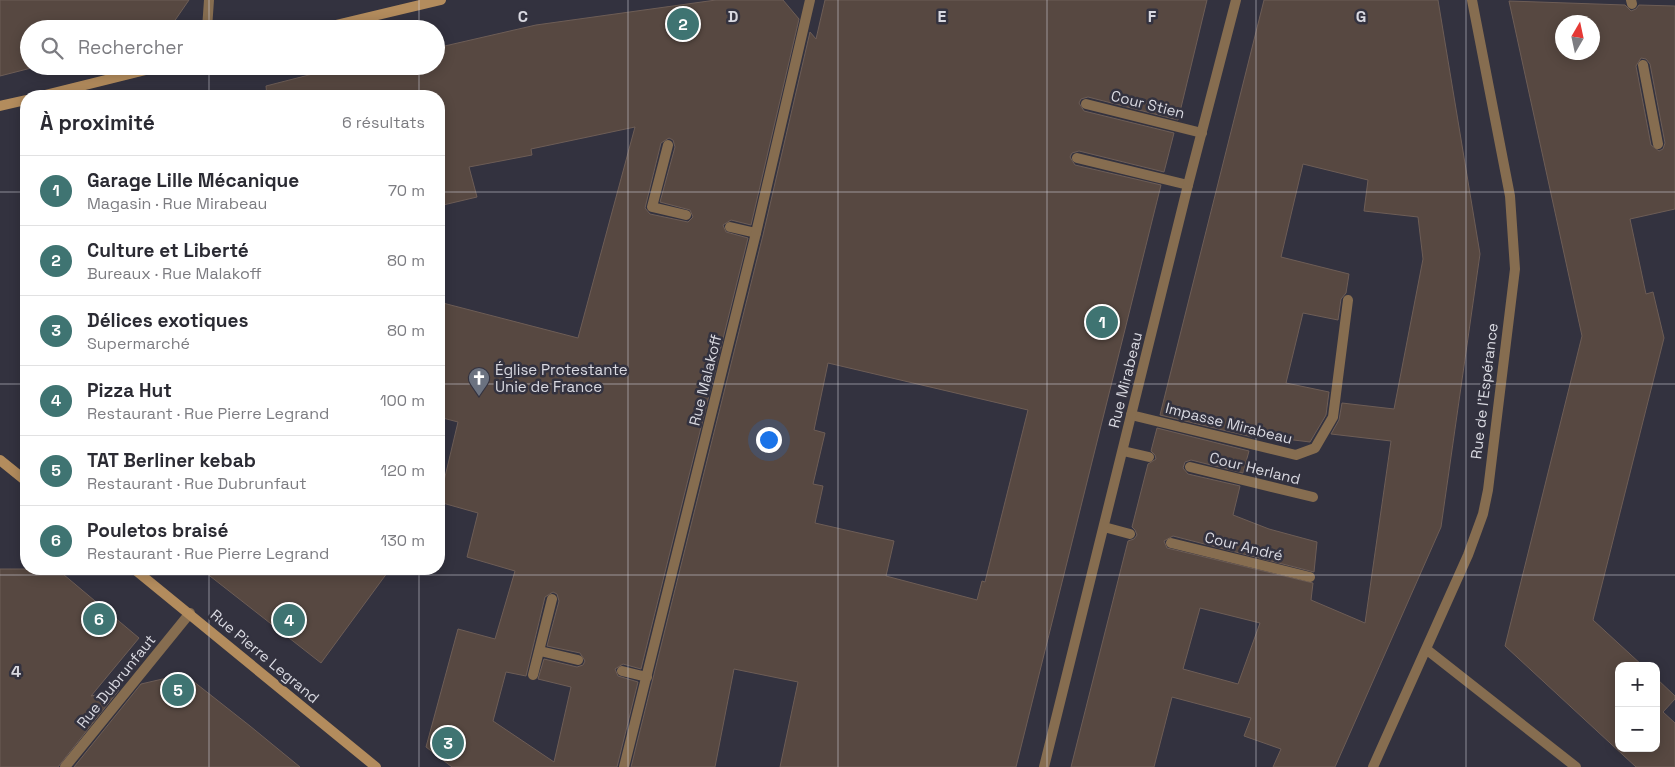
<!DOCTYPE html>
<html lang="fr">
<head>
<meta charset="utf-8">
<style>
  body { margin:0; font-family:"Space Grotesk",sans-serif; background:#f7f7f7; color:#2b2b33 }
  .controls { position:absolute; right:15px; bottom:15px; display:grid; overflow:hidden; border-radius:10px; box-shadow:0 2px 12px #0003 }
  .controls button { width:45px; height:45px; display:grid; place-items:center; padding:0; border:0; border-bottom:1px solid #e1e1e2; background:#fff; color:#2b2b33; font:25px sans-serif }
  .compass { position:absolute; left:1555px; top:15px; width:45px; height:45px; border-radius:50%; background:#fff; box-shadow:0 2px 12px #0003; rotate:9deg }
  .you { position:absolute; left:768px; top:439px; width:18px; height:18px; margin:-12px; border:4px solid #fff; border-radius:50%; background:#1a73e8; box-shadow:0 0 0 8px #1a73e833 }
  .badge { display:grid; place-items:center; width:32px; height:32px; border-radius:50%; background:#3f7472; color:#fff; font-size:16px; font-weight:700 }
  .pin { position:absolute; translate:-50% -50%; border:2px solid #fff; box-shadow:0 1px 5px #0006 }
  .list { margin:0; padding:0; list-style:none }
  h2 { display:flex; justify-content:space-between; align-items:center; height:65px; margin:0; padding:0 20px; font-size:21px }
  h2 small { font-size:16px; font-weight:400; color:#7c7c81 }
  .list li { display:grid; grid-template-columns:32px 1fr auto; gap:15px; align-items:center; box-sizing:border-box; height:70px; padding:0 20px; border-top:1px solid #e1e1e2 }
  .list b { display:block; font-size:19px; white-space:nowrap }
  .list p { margin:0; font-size:16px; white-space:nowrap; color:#7c7c81 }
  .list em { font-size:16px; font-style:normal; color:#7c7c81 }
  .icon { flex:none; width:28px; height:28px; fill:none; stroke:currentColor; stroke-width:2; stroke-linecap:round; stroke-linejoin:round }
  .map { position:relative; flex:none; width:1675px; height:767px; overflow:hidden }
  .search { position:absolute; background:#fff; box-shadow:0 2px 12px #0003; left:20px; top:20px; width:425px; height:55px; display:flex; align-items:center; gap:12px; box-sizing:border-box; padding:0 18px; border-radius:28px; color:#7c7c81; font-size:19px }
  .panel { position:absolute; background:#fff; box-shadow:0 2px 12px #0003; left:20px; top:90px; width:425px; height:485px; border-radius:20px }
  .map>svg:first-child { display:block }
</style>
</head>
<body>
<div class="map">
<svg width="1675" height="767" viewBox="0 0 1675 767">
  <rect width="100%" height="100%" fill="#33323f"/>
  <path fill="#574841" stroke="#6d5d56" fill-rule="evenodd" d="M0,0H189L169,29H29V66H39L0,76Z
    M716,0H783L799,19L751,225L731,220L723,225L726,232L748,238L641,669L623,664L615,669L618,676L638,682L617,767H452L426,747L458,629L495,639L515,571L467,557L478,513L439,502L458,422L439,417V302L578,338L635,127L531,149L532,155L469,167L477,197L439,206V96H267L266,86L344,66H436V48L536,25ZM669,138L673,140L675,147L660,202L690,210L693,217L688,222L650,214L645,208L661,143ZM553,592L557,594L559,601L547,646L580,653L585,661L583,665L577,667L544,659L538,679L571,687L554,762L493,721L506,672L526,676L545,597Z
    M825,0H1207L1178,120L1088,97L1081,99L1079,103L1084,111L1174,133L1164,172L1079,151L1072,153L1070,157L1075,165L1161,185L1016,767H780L798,682L734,669L715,767H631L763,235L810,32L816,39ZM828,363L1028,410L985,582L982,581L977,600L886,576L894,541L815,523L823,486L813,484L825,433L814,430Z
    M1264,0H1438L1480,254L1441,527L1335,767H1273L1281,749L1244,736L1251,718L1172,697L1154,767H1071L1128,541L1134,539L1137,535L1135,530L1132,527L1148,464L1156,459L1155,455L1151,451L1157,428L1249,451L1243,473L1191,460L1185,462L1183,468L1188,474L1240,486L1233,515L1269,529L1317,542L1314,572L1173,536L1164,541L1167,548L1313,583L1311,600L1365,623L1391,441L1331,434L1339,420L1342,403L1394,409L1423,259L1418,217L1364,211L1368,180L1303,164L1281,257L1349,274L1346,293L1341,299L1338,320L1303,313L1286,383L1329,392L1326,415L1310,442L1253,435L1252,437L1160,415ZM1200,608L1260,623L1238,684L1183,669Z
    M1509,1L1625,5L1631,11L1636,9L1639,5L1675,6V209L1630,219L1646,294L1653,292L1664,338L1593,620L1643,666H1619V748H1656V678L1675,696V699L1663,712L1675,723V767H1636L1505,646L1582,336ZM1562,22H1592V52H1562ZM1641,58L1646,59L1650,64L1665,143L1663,149L1659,151L1651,145L1636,66Z
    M0,569H57L139,638L91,696L119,690L58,767H0Z
    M201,569H390L321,663Z
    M184,674L250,726L300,767H74L141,684Z"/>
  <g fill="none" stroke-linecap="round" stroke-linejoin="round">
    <path stroke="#866d50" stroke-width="10" d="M1631,0L1632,4
      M1643,65L1658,144
      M1086,104L1202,133
      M668,145L652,207L686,215
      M1077,158L1188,185
      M730,227L756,233
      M1131,415L1296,455L1315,448L1333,417L1348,300
      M1123,451L1149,457
      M1190,467L1313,497
      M1104,527L1130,534
      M1171,543L1310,577
      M540,651L578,660
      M622,671L647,677
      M533,675L552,599"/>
    <path stroke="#866d50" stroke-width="10" d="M207,29L209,0
      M1426,649L1576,767
      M65,767L190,613
      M624,767L756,233L810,0
      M1044,767L1188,185L1236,0
      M1373,767L1468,555L1483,514L1488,490L1515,269L1510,196L1472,0"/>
    <path stroke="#b38c5d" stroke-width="10" d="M319,29L441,0
      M41,96L162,66
      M0,106L26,100
      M0,460L26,481
      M134,569L376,767"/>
  </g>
  <path fill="none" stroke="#d9d9e1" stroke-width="1" stroke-opacity="0.55" d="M209,0V29M419,0V29M628,0V767M838,0V767M1047,0V767M1256,0V767M1466,0V767M209,66V96M419,66V96M0,192H26M439,192H1675M0,384H26M439,384H1675M209,569V767M419,569V767M0,575H1675"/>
  <defs>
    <g id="church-pin" transform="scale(1.125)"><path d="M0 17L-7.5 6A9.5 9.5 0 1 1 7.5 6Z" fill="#6b7280" stroke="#33323f"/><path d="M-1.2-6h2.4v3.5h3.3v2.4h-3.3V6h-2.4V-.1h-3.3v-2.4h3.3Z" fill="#fff"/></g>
  </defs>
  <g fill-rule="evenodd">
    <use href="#church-pin" x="479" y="378"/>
  </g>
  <g text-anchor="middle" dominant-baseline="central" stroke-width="5" stroke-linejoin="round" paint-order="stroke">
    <g font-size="15" fill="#d9d9e1" stroke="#33323f">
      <text transform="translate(1148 104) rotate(14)">Cour Stien</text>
      <text transform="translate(705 380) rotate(-76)">Rue Malakoff</text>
      <text transform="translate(1125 380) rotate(-76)">Rue Mirabeau</text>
      <text transform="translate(1484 391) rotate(-83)">Rue de l'Espérance</text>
      <text transform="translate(1229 423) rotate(14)">Impasse Mirabeau</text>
      <text transform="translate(1255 468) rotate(14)">Cour Herland</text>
      <text transform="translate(1244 546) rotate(14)">Cour André</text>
      <text transform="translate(265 656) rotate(40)">Rue Pierre Legrand</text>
      <text transform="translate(116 681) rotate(-51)">Rue Dubrunfaut</text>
    </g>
    <g font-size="15" fill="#d9d9e1" stroke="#33323f" text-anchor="start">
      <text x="495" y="369">Église Protestante<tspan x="495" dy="17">Unie de France</tspan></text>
    </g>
  </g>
  <g font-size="16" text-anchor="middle" font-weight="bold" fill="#d9d9e1" stroke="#33323f" stroke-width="5" stroke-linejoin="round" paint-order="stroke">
    <text x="523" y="22">C</text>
    <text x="733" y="22">D</text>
    <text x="942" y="22">E</text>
    <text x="1152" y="22">F</text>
    <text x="1361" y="22">G</text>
    <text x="16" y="677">4</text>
  </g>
</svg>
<div class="controls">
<button>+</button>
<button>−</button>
</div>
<svg class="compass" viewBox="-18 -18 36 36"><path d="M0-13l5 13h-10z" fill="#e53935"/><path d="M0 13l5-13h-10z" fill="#7c7c81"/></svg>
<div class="you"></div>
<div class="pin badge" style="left:1102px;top:322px">1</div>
<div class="pin badge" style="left:683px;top:24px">2</div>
<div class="pin badge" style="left:448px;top:743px">3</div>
<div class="pin badge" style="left:289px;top:620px">4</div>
<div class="pin badge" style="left:178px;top:690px">5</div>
<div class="pin badge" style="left:99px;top:619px">6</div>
<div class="search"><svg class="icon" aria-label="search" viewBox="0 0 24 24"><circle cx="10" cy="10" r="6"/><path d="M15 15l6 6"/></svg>Rechercher</div>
<section class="panel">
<h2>À proximité<small>6 résultats</small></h2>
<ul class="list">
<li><span class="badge">1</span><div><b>Garage Lille Mécanique</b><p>Magasin · Rue Mirabeau</p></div><em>70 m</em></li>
<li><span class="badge">2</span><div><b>Culture et Liberté</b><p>Bureaux · Rue Malakoff</p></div><em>80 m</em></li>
<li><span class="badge">3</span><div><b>Délices exotiques</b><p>Supermarché</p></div><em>80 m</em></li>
<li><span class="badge">4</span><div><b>Pizza Hut</b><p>Restaurant · Rue Pierre Legrand</p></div><em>100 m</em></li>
<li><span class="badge">5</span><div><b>TAT Berliner kebab</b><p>Restaurant · Rue Dubrunfaut</p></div><em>120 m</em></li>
<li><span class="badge">6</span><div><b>Pouletos braisé</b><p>Restaurant · Rue Pierre Legrand</p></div><em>130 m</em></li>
</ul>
</section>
</div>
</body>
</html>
